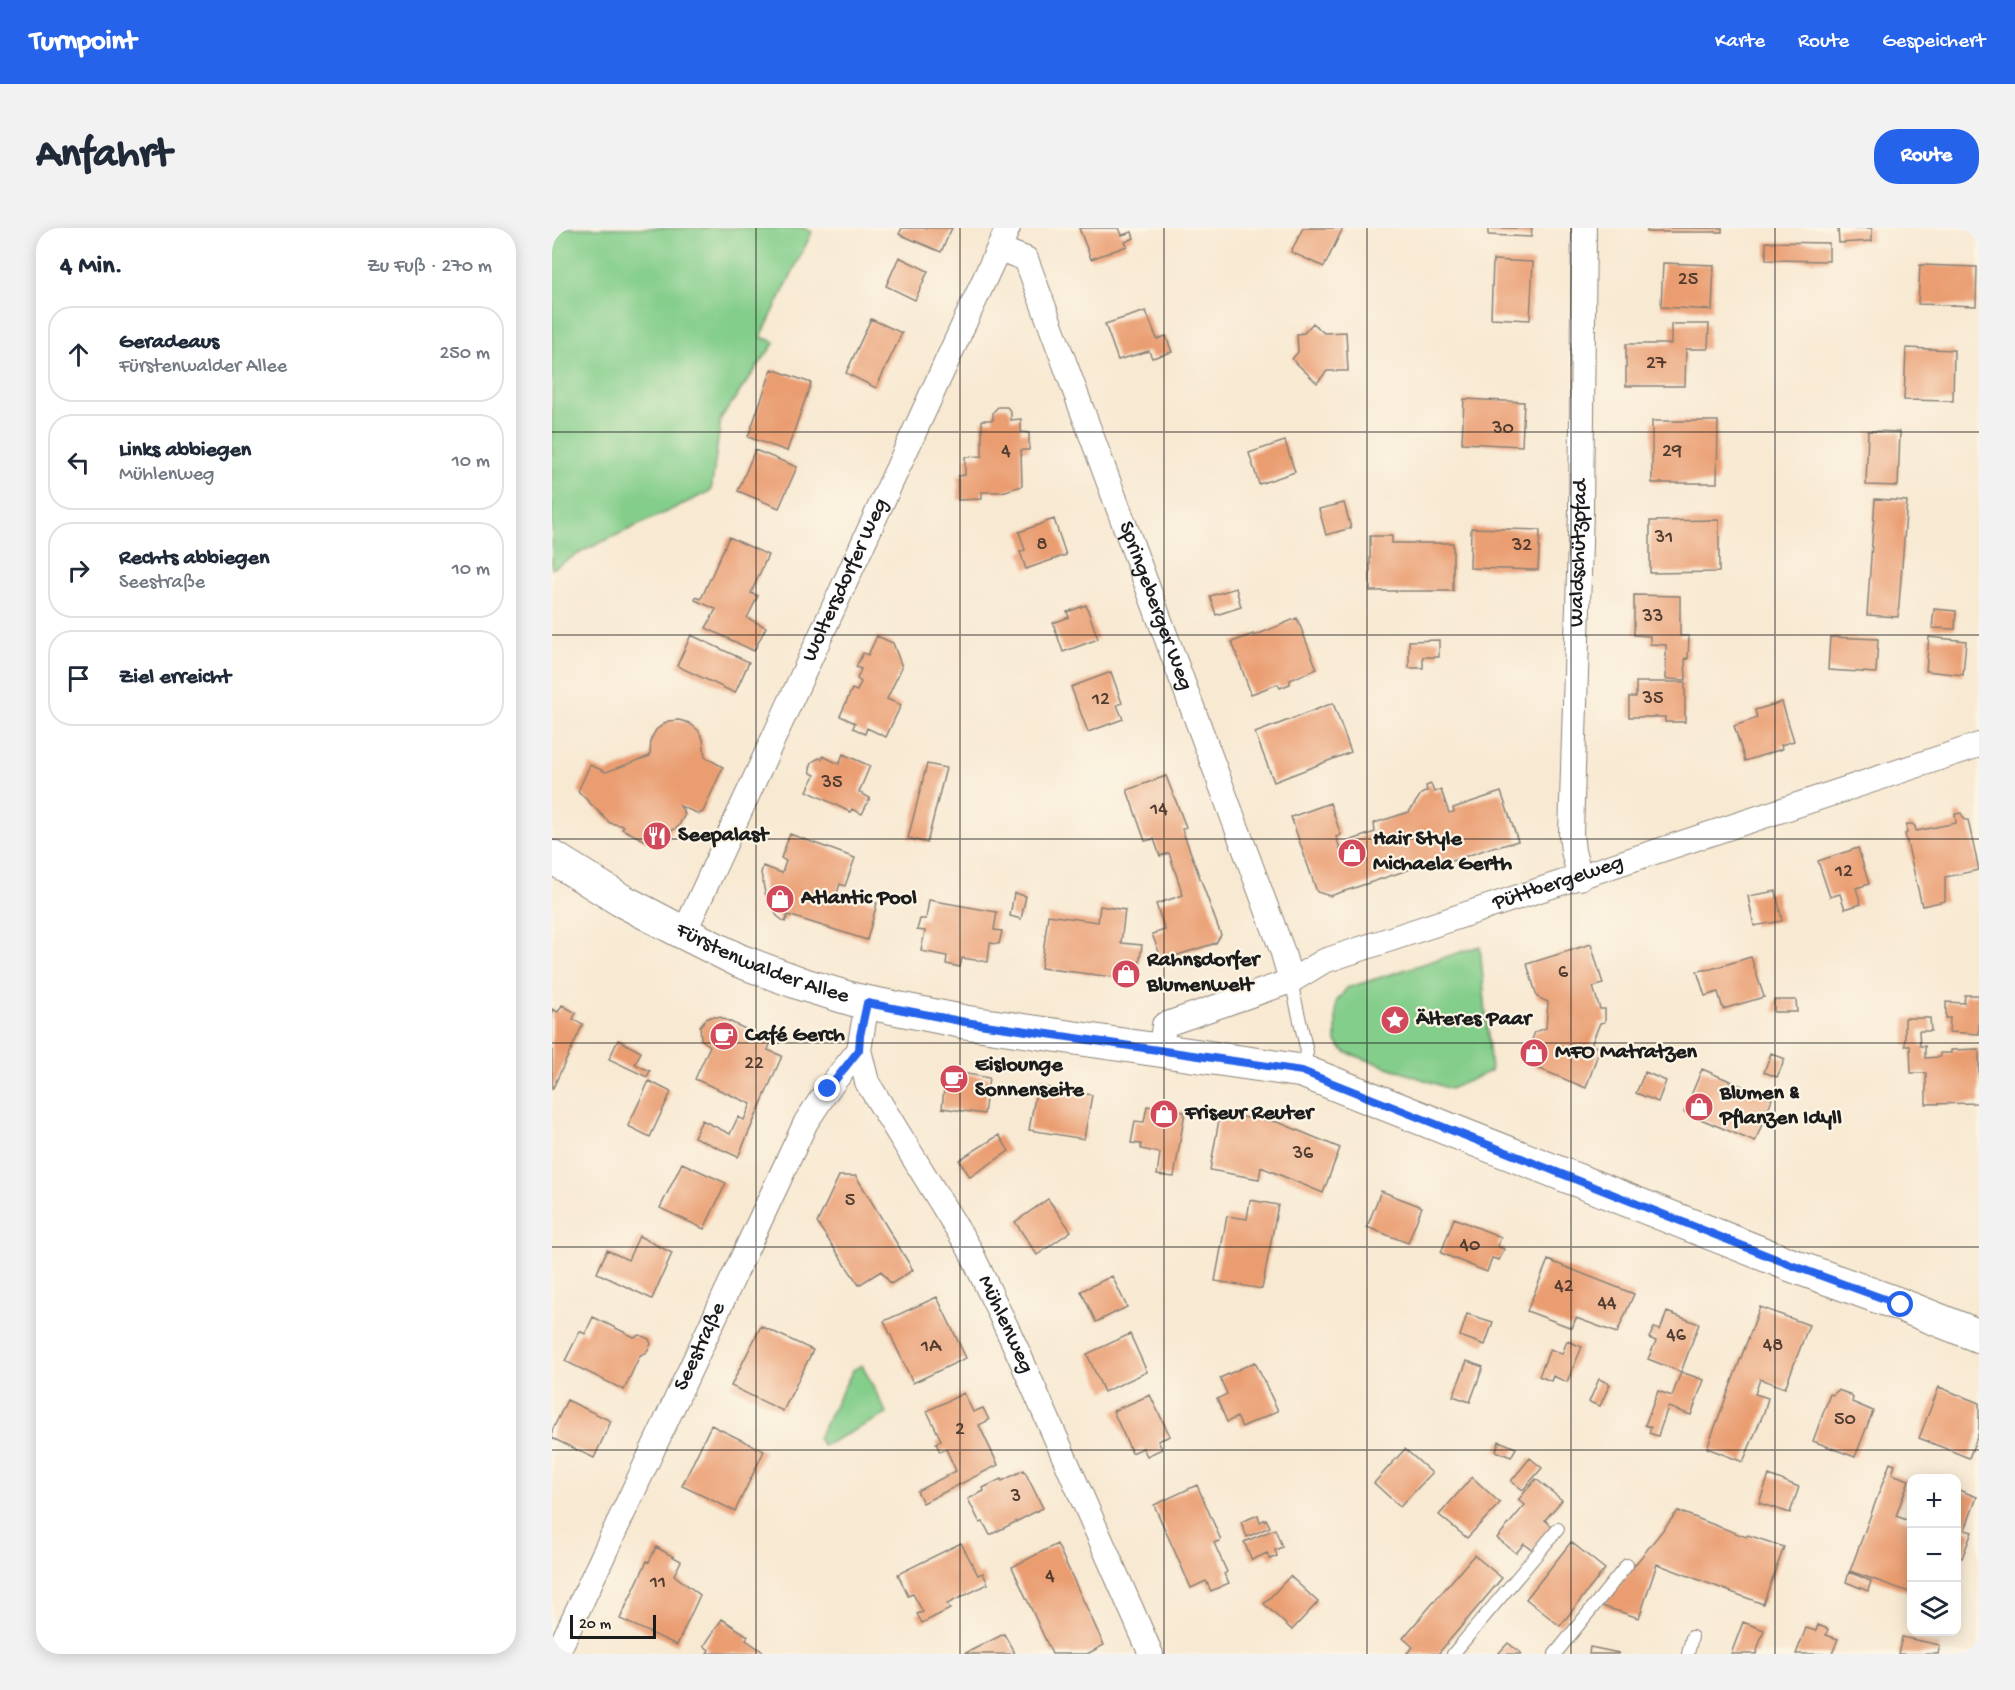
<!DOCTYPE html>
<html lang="de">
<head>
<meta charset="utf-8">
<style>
  body { margin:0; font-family:"Gochi Hand",sans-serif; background:#f2f2f3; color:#1f2937 }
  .controls { position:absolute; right:18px; bottom:18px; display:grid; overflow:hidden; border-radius:12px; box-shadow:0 3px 15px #0003 }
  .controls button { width:54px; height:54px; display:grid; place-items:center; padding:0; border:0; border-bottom:2px solid #e0e1e3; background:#fff; color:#1f2937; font:30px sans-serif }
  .scale { position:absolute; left:18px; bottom:15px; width:86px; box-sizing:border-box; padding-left:6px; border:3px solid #1c1c1c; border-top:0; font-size:16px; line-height:21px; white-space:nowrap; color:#1c1c1c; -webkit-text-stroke:4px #fcf5e5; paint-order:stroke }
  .stop { position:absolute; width:18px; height:18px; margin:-14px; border:4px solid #2563eb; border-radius:50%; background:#fff }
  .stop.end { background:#2563eb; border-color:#fff; box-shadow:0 2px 6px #0008 }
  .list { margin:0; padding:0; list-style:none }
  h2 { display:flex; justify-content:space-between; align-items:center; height:78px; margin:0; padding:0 24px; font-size:26px }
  h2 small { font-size:20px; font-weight:400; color:#747a83 }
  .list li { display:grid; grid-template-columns:39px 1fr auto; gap:18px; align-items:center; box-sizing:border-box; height:96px; margin:0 12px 12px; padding:0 12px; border:2px solid #e0e1e3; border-radius:24px }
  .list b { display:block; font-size:22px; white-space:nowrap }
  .list p { margin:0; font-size:20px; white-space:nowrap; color:#747a83 }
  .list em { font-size:20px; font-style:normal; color:#747a83 }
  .icon { flex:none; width:33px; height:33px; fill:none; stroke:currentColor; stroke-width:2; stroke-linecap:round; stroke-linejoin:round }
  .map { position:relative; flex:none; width:1427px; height:1426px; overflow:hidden; border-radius:24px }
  header { display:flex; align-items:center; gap:36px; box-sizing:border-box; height:84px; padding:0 30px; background:#2563eb; color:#fff }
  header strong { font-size:28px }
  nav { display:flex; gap:33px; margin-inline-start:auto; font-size:21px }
  .intro { display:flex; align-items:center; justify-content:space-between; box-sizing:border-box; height:144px; padding:0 36px }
  h1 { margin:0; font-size:42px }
  .button { padding:15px 27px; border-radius:24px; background:#2563eb; color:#fff; font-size:21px; font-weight:700 }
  main { display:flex; gap:36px; padding:0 36px }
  aside { flex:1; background:#fff; border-radius:24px; box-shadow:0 3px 15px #0003 }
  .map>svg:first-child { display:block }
</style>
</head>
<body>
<header>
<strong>Turnpoint</strong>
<nav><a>Karte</a><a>Route</a><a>Gespeichert</a></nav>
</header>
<div class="intro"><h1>Anfahrt</h1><a class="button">Route</a></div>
<main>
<aside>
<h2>4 Min.<small>Zu Fuß · 270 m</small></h2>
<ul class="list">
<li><svg class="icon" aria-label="ahead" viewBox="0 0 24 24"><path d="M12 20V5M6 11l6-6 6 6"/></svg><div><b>Geradeaus</b><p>Fürstenwalder Allee</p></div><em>250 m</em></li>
<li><svg class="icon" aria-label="left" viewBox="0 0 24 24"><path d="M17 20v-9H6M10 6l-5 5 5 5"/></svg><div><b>Links abbiegen</b><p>Mühlenweg</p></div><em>10 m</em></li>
<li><svg class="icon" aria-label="right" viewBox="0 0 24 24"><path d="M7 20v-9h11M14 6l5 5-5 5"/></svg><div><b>Rechts abbiegen</b><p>Seestraße</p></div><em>10 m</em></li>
<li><svg class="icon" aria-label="arrive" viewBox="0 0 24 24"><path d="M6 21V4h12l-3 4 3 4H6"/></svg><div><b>Ziel erreicht</b></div></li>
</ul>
</aside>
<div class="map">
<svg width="1427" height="1426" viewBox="0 0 1427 1426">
  <rect width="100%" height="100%" fill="#fcf5e5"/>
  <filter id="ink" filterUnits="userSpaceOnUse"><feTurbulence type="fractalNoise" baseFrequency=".0167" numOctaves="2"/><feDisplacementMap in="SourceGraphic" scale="12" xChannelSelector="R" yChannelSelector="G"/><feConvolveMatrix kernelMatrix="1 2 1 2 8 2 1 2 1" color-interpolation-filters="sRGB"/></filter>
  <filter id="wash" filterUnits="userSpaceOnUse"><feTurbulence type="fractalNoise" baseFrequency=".008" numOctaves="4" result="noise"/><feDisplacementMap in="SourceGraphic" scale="24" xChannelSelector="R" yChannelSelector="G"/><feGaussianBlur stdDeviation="1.35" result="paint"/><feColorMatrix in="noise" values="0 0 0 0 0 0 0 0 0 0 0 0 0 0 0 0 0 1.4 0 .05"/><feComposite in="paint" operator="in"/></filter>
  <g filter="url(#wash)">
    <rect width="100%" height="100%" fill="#f8e9d2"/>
    <path fill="#84ce8b" stroke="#507554" stroke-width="1.5" d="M0,0H252L260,4L209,109L223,114L169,190L159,263L33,322L0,341Z
      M928,718L939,843L898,861L793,824L784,814V774L795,760Z
      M310,1137L335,1186L271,1218L266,1210L301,1142Z"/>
    <g id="blocks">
      <path fill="#ea9d71" d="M350,0H400L389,24L347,6Z
        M527,0H567L570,7L580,4L582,10L573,14L575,18L539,31Z
        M751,0H791L772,39L739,24Z
        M936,0H980L979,9L936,7Z
        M1095,0H1170V4H1095Z
        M1286,0H1320V13L1287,15Z
        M1214,14L1277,15V33L1214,32Z
        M347,29L376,43L363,72L334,58Z
        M941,32L981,34L978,92L939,90Z
        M1111,35L1162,37L1160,82L1109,79Z
        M1368,37L1425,39L1424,78L1366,76Z
        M594,83L605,111L614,108L620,124L600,130L597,123L566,132L553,96Z
        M319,91L350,105L324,160L294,145Z
        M761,95L772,105L794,104L796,143H775L765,155L740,131L746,124L745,106L752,105Z
        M1119,96H1157L1156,121H1134L1133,158H1074V116H1119Z
        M1354,120L1402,122L1401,173L1352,172Z
        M220,141L259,155L235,223L196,209Z
        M912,171L972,174L970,218L910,215Z
        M446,179H455L459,184V192L469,191V204L477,205V222H469L470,258L450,264H430V271L406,272V248L413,247V229L430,228V192H441V184Z
        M1100,193H1166L1165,255H1100Z
        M1316,203L1348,204L1346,258L1314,257Z
        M733,213L743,244L707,256L697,225Z
        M203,222L245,239L227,280L186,263Z
        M1323,271L1355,273L1346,389L1315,387Z
        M792,275L799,300L774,307L767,281Z
        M502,291L514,327L474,341L468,324L473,322L467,304Z
        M1167,292V344L1098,345V293Z
        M919,300L988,302L986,342L918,340Z
        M818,308H840V315H901V363H818Z
        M177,309L216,327L199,365L206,368L195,390L214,399L202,423L154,400L164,381L143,372L144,369L149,371Z
        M684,360L689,379L664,387L658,368Z
        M1082,367L1128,368V408H1137L1136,431L1133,430L1134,452L1114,451V417L1098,416V408L1082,407Z
        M534,377L546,411L511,424L501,395L517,389L515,384Z
        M1382,381L1404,383L1403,401L1380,400Z
        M745,390L765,441L738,452V456L728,460L726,456L699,466L680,414L701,406L702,408Z
        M139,407L197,434L183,465L125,438Z
        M325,408L341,415L350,439L335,471L349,477L334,509L315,500L313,506L301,500L303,495L288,488L300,461L305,463L309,454L305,451L309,441L304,439L311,425L316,427Z
        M1278,409L1326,411L1324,445L1276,442Z
        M1377,409L1414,413L1411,447L1374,443Z
        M887,412V429H871V440H857V413Z
        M559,444L570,475L565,477L571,491L536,504L519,459Z
        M1084,454H1133V494H1113V489H1077V469H1084Z
        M1230,474L1242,513L1229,517L1230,521L1193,533L1182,498L1205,490L1203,482Z
        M781,475L799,524L722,554L703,505Z
        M127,492L137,495L146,502L151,511L153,529L171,539L151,584L147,586L128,578L133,586L126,599L119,603L116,614L104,618L70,601L72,598L58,595L26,563L38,537L54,544L98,528L99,511L104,502L116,493Z
        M291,526L318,538L307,564L318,570L310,586L300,581L298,584L255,563L263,547L259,545L258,540L260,534L267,530L270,531L271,528L287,536Z
        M375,536L394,540L375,615L356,610Z
        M614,548L634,599L630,601L669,707L664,715L610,732L600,706L613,702L604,676L631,667L617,625L608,628L602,611L593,613L575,562Z
        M879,556L882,564L889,562L897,585L902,584L901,580L949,564L966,613L946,619L944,618L891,636L889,631L778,668L765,664L739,589L778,575L789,607L784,609L788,620L799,617L797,613L823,604L822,595L857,584L869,566L875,563L874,558Z
        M1409,585L1413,592H1416L1427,642L1393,649V673L1370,678L1353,606L1355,605L1354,599L1355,596H1360L1363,598L1364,603L1404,595L1403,586Z
        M238,606L303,630L293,658L288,656L285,665L325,675L315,712L236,687L233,694L225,688L213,665L209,645L211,638L230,645L234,633L229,630Z
        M1306,620L1317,656L1304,660L1309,676L1293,681L1288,666L1278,669L1266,633Z
        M1224,663L1230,693L1202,698L1196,668Z
        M462,665L474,668L469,691L458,688Z
        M377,672L445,684L442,702L450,703L447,716L438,715L436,734L410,730L408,739L394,736L395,728L369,723L373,703L365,702L368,691H374Z
        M548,678L573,682L569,715L590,717L585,752L489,740L496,687L546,694Z
        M1039,716L1051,756L1041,759L1048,781H1053V794L1048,795L1039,817L1048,820L1034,860L971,834L983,804L994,800L996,774L985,769L975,736Z
        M1199,729L1212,769L1171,781L1166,764L1153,768L1145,743L1159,741Z
        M1413,767H1427V806L1397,804L1398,790H1394V774L1412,775Z
        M1222,772H1244L1245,784H1222Z
        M10,777L24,785L21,791L31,796L0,862V781L6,784Z
        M159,789H168L219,813L216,822L230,828L186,929L142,909L150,892L178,906L186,889L192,892L199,876L143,851L158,818L149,811L148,798L154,791Z
        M1353,790H1378L1379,803H1367L1368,818H1373V830L1388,829V825H1399V822L1427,821V875L1374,876V845H1359L1358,818H1353Z
        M66,812L89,824L83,836L98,843L95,849L57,831Z
        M1219,825L1233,831L1225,849L1212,844Z
        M1150,841L1220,871L1203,914L1132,884Z
        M394,842L437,850L432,886L390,880Z
        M1093,844L1114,853L1106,874L1084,865Z
        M97,853L119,864L98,909L76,898Z
        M485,858L540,867L532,911L477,902Z
        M595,878L633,884L622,949L605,947L608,925L589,921V916L579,915L583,893L592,894Z
        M668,886L726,894L788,920L771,965L709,939L707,951L658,942Z
        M447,907L457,923L418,949L407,932Z
        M130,935L174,955L152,1001L108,980Z
        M287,948H304L361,1042L339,1056L329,1043L307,1057L265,995Z
        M829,963L870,979L856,1015L815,999Z
        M496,971L519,1003L485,1027L463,994Z
        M698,972L726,977L710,1061L663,1053L675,988L695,991Z
        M902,990L949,1009L946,1018L952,1021L947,1032L940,1030L935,1044L889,1025Z
        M87,1008L120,1025L100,1071L45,1045L55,1022L76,1032Z
        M996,1032L1082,1066L1065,1105L1024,1090L1020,1100L975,1083Z
        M560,1048L575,1079L544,1094L529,1063Z
        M385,1069L414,1130L361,1155L332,1093Z
        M1208,1079L1257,1097L1233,1160L1208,1151L1203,1166L1216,1170L1212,1184L1191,1234L1155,1220Z
        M1115,1084L1147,1096L1129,1144L1152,1152L1139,1187L1116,1179L1106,1208L1097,1205L1099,1199L1093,1197L1106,1163L1120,1168L1129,1144L1096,1131L1104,1113L1097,1110L1102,1100L1108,1102Z
        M915,1086L941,1094L933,1117L908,1108Z
        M41,1089L82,1109L88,1107L97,1111L99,1116L94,1125L88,1127L72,1162L13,1133L28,1103L33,1106Z
        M209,1098L261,1122L231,1183L179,1158Z
        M578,1106L595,1144L552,1164L535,1126Z
        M1015,1113L1030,1119L1015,1154L1001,1148L999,1153L987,1148L998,1121L1010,1126Z
        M915,1133L931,1139L918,1174L901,1168Z
        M703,1134L726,1183L690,1199L685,1189L675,1194L665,1171L675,1166L668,1150Z
        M1047,1151L1058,1156L1048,1178L1037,1174Z
        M1387,1159L1427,1175V1204L1417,1230L1367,1210Z
        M1286,1162L1297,1166L1301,1170L1300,1174L1321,1183L1303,1229L1261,1213L1278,1166L1281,1167Z
        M412,1165L421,1184L431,1180L437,1192L427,1197L446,1237L371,1275L365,1263L404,1243L394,1221L388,1224L384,1215L389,1212L375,1183Z
        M598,1167L618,1208L606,1213L610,1221L595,1228L591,1220L580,1225L561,1183Z
        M15,1172L59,1193L42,1230L0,1210V1203Z
        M159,1197L212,1223L183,1283L130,1258Z
        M947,1213L964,1220L959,1229L944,1223Z
        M853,1221L880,1245L848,1279L822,1255Z
        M978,1230L990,1240L971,1262L959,1253Z
        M1338,1235L1343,1237L1340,1246L1357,1252L1344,1288L1360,1294V1365L1298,1343Z
        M472,1242L491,1280L438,1307L431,1294L428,1295L416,1271L432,1263L431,1260L449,1251L450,1253Z
        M1217,1247L1247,1259L1238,1285L1207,1275Z
        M920,1249L948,1275L915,1310L887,1287Z
        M984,1251L1010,1272L993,1292L1000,1299L981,1322L972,1316L964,1325L945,1310L973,1277L966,1272Z
        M645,1257L669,1312L662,1315L675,1344L672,1346L677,1355L659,1363L654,1353L639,1360L602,1277Z
        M1404,1261L1425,1269L1413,1302L1420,1304L1410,1330L1404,1328Z
        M1126,1283L1194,1309L1196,1307L1232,1319L1211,1376L1105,1336L1087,1390L1050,1378Z
        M706,1287L708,1294L714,1291L718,1299L695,1309L689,1294Z
        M723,1301L730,1319L723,1322L725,1328L718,1331L715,1325L700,1332L692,1314Z
        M1019,1314L1053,1341L1008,1398L974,1371Z
        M409,1315L426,1347L431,1345L436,1356L395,1376L398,1381L370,1395L365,1386L371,1384L361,1366L356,1368L346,1346Z
        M505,1316L552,1417L535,1426H500L460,1339Z
        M104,1319L129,1333L122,1347L148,1367L125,1417L68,1391L95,1333L97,1334Z
        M922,1327L950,1350L886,1426H854L861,1419L851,1410Z
        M1297,1344L1319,1353L1316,1363L1294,1354Z
        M738,1348L766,1374L740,1402L712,1376Z
        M170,1391L196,1408L194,1412L214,1426L155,1425L157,1422L152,1418Z
        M1191,1394L1212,1402L1204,1426H1179Z
        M1266,1397L1276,1401L1274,1407L1286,1411L1280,1426H1244L1254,1400L1264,1403Z
        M452,1406L463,1426H412Z
        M1350,1409L1388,1417L1386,1426H1346Z
        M956,1415L970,1426H946Z
        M1038,1419L1067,1425L1066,1426H1037Z"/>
    </g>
  </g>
  <g filter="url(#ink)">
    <use href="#blocks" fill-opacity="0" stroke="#8a8277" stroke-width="1.5"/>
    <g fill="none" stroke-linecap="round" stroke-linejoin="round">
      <g stroke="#8a8277" stroke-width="14">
        <path id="service" d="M739,753L755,824L750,842
          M901,1426L1006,1301
          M1003,1426L1075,1337
          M1136,1426L1140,1409"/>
      </g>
      <g stroke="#8a8277" stroke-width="26">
        <g id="minor">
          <path id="s1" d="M447,21L474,31L730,722L739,753"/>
          <path id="s2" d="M1028,650L1021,623L1019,606L1029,282L1032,0"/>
          <path id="s3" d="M132,705L456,0"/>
          <path id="s4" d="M315,775L307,822L315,854L417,1020L465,1122L599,1426"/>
          <path id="s5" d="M609,821L612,797L739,753L772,733L1427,517"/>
          <path id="s6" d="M5,1426L254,894L276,861L307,822"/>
        </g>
      </g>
      <g stroke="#8a8277" stroke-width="35">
        <g id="secondary">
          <path id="s7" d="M0,629L69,672L132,705L188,733L253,757L303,772L413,794L750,843L1239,1037L1349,1077L1427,1108"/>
        </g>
      </g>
      <use href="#service" stroke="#fff" stroke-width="12"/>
      <use href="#minor" stroke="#fff" stroke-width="24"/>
      <use href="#secondary" stroke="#fff" stroke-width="33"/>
    </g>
  </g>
  <g fill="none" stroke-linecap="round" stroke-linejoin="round" filter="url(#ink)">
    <path stroke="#2563eb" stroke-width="8" d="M276,861L307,822L308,808L315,775L413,794L750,843L1239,1037L1349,1077"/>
  </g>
  <path fill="none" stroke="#1c1c1c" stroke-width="1.5" stroke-opacity="0.55" d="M204,0V1426M408,0V1426M612,0V1426M815,0V1426M1019,0V1426M1223,0V1426M0,204H1427M0,407H1427M0,611H1427M0,815H1427M0,1019H1427M0,1222H1427"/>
  <defs>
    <g id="restaurant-disc" transform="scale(1.5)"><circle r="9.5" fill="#d1495b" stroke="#fcf5e5"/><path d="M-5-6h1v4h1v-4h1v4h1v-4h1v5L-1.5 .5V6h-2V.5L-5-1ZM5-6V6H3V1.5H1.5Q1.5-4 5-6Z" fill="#fff"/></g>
    <g id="shop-disc" transform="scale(1.5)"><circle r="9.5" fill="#d1495b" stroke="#fcf5e5"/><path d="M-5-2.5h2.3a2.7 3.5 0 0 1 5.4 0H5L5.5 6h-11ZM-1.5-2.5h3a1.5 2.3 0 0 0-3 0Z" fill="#fff"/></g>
    <g id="sight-disc" transform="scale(1.5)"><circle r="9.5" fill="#d1495b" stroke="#fcf5e5"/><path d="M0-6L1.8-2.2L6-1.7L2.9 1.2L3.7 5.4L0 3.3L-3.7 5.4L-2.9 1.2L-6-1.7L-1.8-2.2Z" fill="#fff"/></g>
    <g id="cafe-disc" transform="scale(1.5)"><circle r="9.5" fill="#d1495b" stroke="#fcf5e5"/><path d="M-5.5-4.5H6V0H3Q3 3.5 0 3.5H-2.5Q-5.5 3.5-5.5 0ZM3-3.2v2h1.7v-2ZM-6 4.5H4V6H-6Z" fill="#fff"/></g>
  </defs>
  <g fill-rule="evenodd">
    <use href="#restaurant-disc" x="105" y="608"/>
    <use href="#shop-disc" x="800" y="625"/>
    <use href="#shop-disc" x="228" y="671"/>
    <use href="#shop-disc" x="574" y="746"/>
    <use href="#sight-disc" x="843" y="792"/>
    <use href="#cafe-disc" x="172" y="808"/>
    <use href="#shop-disc" x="982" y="825"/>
    <use href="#cafe-disc" x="402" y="851"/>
    <use href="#shop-disc" x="1147" y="879"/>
    <use href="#shop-disc" x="612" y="886"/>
  </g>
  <g text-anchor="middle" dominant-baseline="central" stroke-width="4.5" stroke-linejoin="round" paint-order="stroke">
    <g font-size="20" fill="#503c31">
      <text x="1136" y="52">25</text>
      <text x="1104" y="136">27</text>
      <text x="951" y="201">30</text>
      <text x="454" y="224">4</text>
      <text x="1120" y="224">29</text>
      <text x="1112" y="310">31</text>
      <text x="490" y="317">8</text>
      <text x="970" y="318">32</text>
      <text x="1101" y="389">33</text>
      <text x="1101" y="471">35</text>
      <text x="549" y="472">12</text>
      <text x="280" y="555">35</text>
      <text x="607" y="582">14</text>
      <text x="1292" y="644">12</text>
      <text x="1011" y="745">6</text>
      <text x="202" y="836">22</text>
      <text x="751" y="926">36</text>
      <text x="298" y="973">5</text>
      <text x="918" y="1018">40</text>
      <text x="1012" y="1059">42</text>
      <text x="1055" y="1076">44</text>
      <text x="1124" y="1108">46</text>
      <text x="1221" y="1118">48</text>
      <text x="379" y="1119">1A</text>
      <text x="1293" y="1192">50</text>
      <text x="408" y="1202">2</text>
      <text x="464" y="1269">3</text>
      <text x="498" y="1349">4</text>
      <text x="106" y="1355">11</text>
    </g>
    <g font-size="22" fill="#1c1c1c" stroke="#fcf5e5">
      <text stroke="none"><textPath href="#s2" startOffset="326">Waldschützpfad</textPath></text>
      <text stroke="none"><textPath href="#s3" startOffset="388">Woltersdorfer Weg</textPath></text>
      <text stroke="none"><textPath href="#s1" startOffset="399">Springeberger Weg</textPath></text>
      <text stroke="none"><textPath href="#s5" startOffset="444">Püttbergeweg</textPath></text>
      <text stroke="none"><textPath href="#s7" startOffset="237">Fürstenwalder Allee</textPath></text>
      <text stroke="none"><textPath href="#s4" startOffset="360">Mühlenweg</textPath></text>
      <text stroke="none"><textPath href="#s6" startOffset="339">Seestraße</textPath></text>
    </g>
    <g font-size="22" font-weight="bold" fill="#1c1c1c" stroke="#fcf5e5" text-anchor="start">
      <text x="126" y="608">Seepalast</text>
      <text x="821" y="612">Hair Style<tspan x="821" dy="25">Michaela Gerth</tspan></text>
      <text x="249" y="671">Atlantic Pool</text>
      <text x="595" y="733">Rahnsdorfer<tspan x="595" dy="25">Blumenwelt</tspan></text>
      <text x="864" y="792">Älteres Paar</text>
      <text x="193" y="808">Café Gerch</text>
      <text x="1003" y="825">MFO Matratzen</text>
      <text x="423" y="838">Eislounge<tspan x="423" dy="25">Sonnenseite</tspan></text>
      <text x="1168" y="866">Blumen &amp;<tspan x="1168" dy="25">Pflanzen Idyll</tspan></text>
      <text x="633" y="886">Friseur Reuter</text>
    </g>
  </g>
</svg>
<div class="controls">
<button>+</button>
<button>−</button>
<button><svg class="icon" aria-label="layers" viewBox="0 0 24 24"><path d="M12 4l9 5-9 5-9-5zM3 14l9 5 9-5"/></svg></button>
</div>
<div class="scale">20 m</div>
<div class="stop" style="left:1349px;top:1077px"></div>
<div class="stop end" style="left:276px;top:861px"></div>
</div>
</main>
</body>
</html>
